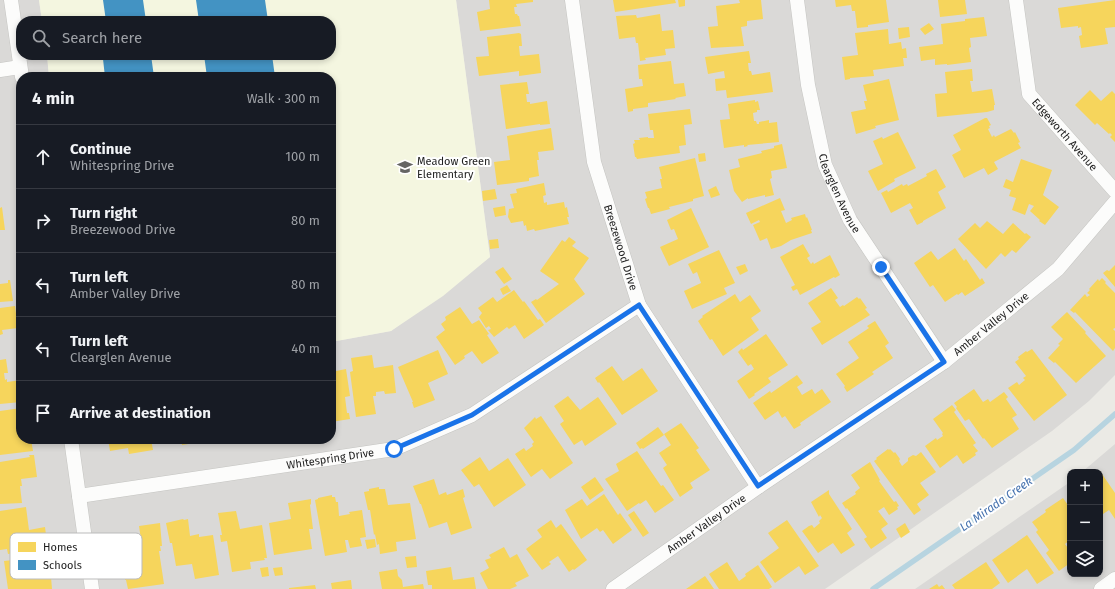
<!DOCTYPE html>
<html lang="en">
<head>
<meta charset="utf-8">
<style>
  body { margin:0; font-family:"Fira Sans",sans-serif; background:#242831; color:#f1f3f6 }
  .controls { position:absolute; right:12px; bottom:12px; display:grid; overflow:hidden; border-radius:8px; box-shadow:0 2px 6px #0003 }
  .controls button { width:36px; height:36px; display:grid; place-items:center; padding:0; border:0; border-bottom:1px solid #363941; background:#171b24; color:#f1f3f6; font:20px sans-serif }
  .stop { position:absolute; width:12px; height:12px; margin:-9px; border:3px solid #1a73e8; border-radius:50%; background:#fff }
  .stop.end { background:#1a73e8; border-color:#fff; box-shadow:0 1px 4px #0008 }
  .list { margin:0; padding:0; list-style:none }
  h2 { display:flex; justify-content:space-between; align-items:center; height:52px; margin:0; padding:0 16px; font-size:17px }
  h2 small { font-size:13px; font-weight:400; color:#9ea1a6 }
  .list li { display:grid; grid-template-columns:26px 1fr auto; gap:12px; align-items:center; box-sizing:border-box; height:64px; padding:0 16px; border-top:1px solid #363941 }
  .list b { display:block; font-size:15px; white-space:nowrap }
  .list p { margin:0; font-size:13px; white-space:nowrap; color:#9ea1a6 }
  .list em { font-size:13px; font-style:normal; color:#9ea1a6 }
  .icon { flex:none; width:22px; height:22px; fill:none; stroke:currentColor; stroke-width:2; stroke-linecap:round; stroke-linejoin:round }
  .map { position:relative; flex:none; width:1115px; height:589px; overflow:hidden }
  .search { position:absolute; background:#171b24; box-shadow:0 2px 6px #0003; left:16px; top:16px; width:320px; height:44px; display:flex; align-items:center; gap:10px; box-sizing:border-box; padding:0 14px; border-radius:16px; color:#9ea1a6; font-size:15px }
  .panel { position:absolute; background:#171b24; box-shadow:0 2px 6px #0003; left:16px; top:72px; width:320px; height:372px; border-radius:16px }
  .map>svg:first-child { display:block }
</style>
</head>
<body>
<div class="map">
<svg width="1115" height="589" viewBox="0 0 1115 589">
  <rect width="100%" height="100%" fill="#ebeae5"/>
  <path fill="#dad9d7" d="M0,0H39L42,21H21V55H47L49,77H21V439H331V342L391,331L490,257L456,0H1115V375L1089,401L1052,431L825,589H0Z
    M1115,444V589H915L1070,482V574H1100V472H1082Z"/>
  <path fill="#f4f6e0" d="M39,0H456L490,257L443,296L391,331L331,342V77H49L47,55H331V21H42Z"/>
  <path fill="#f6d55c" d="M489,0H533V2L516,4L517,7H514L515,14H517L518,16H519L521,26L480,31L477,12L490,9Z
    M613,0H675L676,3L615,12Z
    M678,0H685V6L679,7Z
    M739,0H761L763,19L747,21V26L741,27L744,46L711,48L708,27L718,26L716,6L740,3Z
    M835,0H886L889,22L868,25V27L857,28L855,11H852L851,5L836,7Z
    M938,0H965L967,14L940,17Z
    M1115,0V27L1105,28L1108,44L1081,48L1079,36L1082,35L1081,27L1078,28V26L1061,28L1058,8Z
    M660,14L662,31L673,30L675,48L665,49L666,55L645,58L646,60L640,61L638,43H636L635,37L619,39L616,16L636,15L637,18Z
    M984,17L987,36L970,38L971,47L969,48L971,62L947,65V64L935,65V59L921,61L919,47L943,44L941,24L965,21V19Z
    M929,23L934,29L925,35L920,29Z
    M909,27L910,37L899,39L898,28Z
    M888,29L889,44L901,42L902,49L906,48L907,58H903L904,66L873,70L874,76L850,78V79L845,80L842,57L858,55L855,33Z
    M519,33L521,34L522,46H519L520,56L539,54L541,73L519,76V71L479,76L476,57L489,56L487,37Z
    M749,51L751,63H748L749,71H751L752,75L770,72L773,92L727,98L726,90L716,91L715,79L725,78L724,71L708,74L705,57Z
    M671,61L674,84L684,83L686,96L675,98L676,99L648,103V107L633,109V111L628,112L625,89L643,86L642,79H639L638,65Z
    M972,69L973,81H970L972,92L992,89L995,105H994V110L987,112L937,117L935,94L947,93L945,72Z
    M889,79L899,120L875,126L876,128L856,134L851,112L866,109L864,101H867L863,85Z
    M527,82L529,94H526L527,102H530V104L547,101L550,124L540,125V124L506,129L500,85Z
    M1090,90L1101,101L1112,91L1115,94V142L1110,137L1112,135L1110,133L1109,134L1097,123L1095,125L1075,105Z
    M755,100V102L758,101L760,110H757V112L753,113L754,121H756L757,124H759V122L769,120V123L777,122L779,142L747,145L748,146L744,147V145L724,148L720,120L730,119L728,104Z
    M690,109L692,124L684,125L686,145L679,146L680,153L637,159L636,157H635L633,144L635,143L634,140H640L639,138L648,137V138H654L653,130H650L648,114Z
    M985,118H987L991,125L989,126L990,128L988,129L992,137L994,135L995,137L1011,129L1014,133L1015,132L1020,142L1018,143L1021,148L994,162L998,169L988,175L984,168L964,178L952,155L961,150L953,135Z
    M551,128L554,150L538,152L539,160H537L539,176L529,178V181L497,185L494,162L510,160L507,136Z
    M898,132L916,168L894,179L895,181L878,191L868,171L883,164L873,141L882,137L883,139Z
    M782,144L787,168L771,171L772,178L770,179L774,195L765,197V195L748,199V198L742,202L734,191L729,170L740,167L738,159L762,153L761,151L774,148V146Z
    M705,153L706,161L699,162L698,154Z
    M695,158L704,196L693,199V201L669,207L670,209L651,214L649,208H648L645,199L647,198L645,192L662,188L660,179H662L659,167Z
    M1021,159L1052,170L1043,195L1059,207L1045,225L1039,221L1040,220L1030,211L1034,206L1029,204L1025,215L1012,210L1016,198L1009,196L1011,190L1003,187L1006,179L1013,182Z
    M936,169L946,187L938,192L946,208L923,221V222L917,225L909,210L913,208L910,203L891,213L881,193L887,190L888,192L902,184L903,186L907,184L908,186L927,176L926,174Z
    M544,183L546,195L543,196L544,203L547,202V205L564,202L565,208L567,207L569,217H567L569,224L535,231L534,229L527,231L526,225L524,226L523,221L511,223L508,217L509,209L514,208L510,194L517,193L516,189Z
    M716,186L720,195L711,198L708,190Z
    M495,189L497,199L483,201L482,191Z
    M780,198L785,210L781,211L786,223L792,220L791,218L805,214L806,218L807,217L812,230H811L812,233L791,240L781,246L771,249L767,238L760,241L753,225L760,222L759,220L751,224L746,213Z
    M505,206L506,215L495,217L493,208Z
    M2,207L5,230H0V208Z
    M691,208L709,247L669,266L660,247L678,239L674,229L671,230L667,220Z
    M987,221L1003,234L1013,223L1025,234L1026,233L1031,237L1016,253L1012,250L1005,257L1001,253L986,269L958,239L975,223L980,228Z
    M569,237L576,242L572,246L589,258L574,279L585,294L546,323L531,302L536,299L537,300L559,284L540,271L562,240L565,242Z
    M498,239L499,248L490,249L489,240Z
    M803,244L810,256L807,258L811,264L813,262L814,264L830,255L840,275L835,278L834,277L800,295L797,289L793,291L791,287L795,285L780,257Z
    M955,248L964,261L966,259L980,280L982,278L985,283L965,296L962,292L958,295L957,294L945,302L933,285L930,287L914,263L931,251L938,260Z
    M719,250L735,283L724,288L727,294L692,309L684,291L701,283L697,272L693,274L688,264Z
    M745,264L748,271L740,275L736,267Z
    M1115,265V287L1103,273L1107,270L1109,271Z
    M503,267L512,279L504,284L495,272Z
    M1102,278L1106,282L1105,283L1115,293V328L1113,329L1115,331V348L1113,351L1075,312L1074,313L1070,310L1085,294L1087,297L1090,295L1087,293L1090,290L1089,289L1098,279L1099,281Z
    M8,280H10L13,301L0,302V284L8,283Z
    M507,285L511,291L503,295L500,289Z
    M831,288L838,298L835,300L840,307L843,305L844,306L857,297L859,299L860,298L867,308L865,309L870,315L822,345L811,328L821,322L808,303Z
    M514,290L523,302L524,301L538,320L540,319L544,325L524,339L515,325L509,329L507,327L494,337L488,330L491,329L489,326L486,328L479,317L482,313L478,308L493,297L497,302Z
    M735,294L740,302L750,295L761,311L751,318L759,330L723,356L712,339L710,340L698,321L703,317L702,316Z
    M15,306L18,328L2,330L3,334L0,335V308Z
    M460,307L472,324L479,320L489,334L487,335L499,353L482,364L472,351L464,356L465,358L455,365L436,337L445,330L441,324L446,320L445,317Z
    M1067,312L1086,332L1085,333L1106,356L1076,383L1055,362L1054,363L1048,358L1060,345L1058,344L1063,339L1051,327Z
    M875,321L889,343L885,346L893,358L872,372L874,374L847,392L844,387L845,386L836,374L859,358L848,342L869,328L867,326Z
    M766,334L788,365L768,378L771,382L754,394L755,395L749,399L737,381L754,369L751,364L748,366L738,352L742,348L743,350Z
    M1032,349L1067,395L1034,421L1008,388L1017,382L1019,385L1025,380L1023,378L1026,376L1015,362L1019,359L1018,357L1026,351L1027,352Z
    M438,350L448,374L428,383L435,400L414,408L412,402H413L398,367Z
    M372,355L374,368L393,365L396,393L385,394L384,391L376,392V396H373L376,414L356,417L350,372L353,371L351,358Z
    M331,358H334L336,371L346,369L350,396L345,397L347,413H349L350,419L331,422Z
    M6,359L8,373H4L5,380L7,379V382L21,380V402L0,404V360Z
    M612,366L623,381L642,368L658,391L622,415L599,382L598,383L595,378Z
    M797,375L803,383L797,387L802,395L812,389L815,394L822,389L831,402L800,423L801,425L794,429L785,416L782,418L778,411L765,420L753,403L770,391L771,393Z
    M974,389L983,402L988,399L990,402L1004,392L1008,397L1006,399L1017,415L1012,418L1019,429L992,448L984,438L983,439L969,419L965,421L956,408L957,407L954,403Z
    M568,396L580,410L598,397L617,424L585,446L582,440L574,445L560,424L564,421L554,406Z
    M952,405L956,410L954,412L976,443L973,445L978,451L975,453L976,455L963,464L957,455L940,468L925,446L936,438L937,440L943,436L942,434L943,433L933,419Z
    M21,408V424H19L21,439H31L33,451L0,455V411Z
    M541,416L573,463L550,479L542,469L531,477L515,454L524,448L526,451L533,446L532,444L534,442L524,428L535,417L536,419Z
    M681,423L699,448L696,450L710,470L690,483L693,488L680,497L663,468L667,465L659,453L671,445L664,434Z
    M658,427L664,435L643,449L642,448L640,449L636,443Z
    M108,439H151L153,450L129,454L128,448L110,451Z
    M181,439H201V442L182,445Z
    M888,449L889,450L890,449L894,453L895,452L900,459L899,461L902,466L908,461V458L913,455L916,456L921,452L936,472L920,483L929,495L917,504L921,510L914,515L874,461L877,459L876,458Z
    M637,451L661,486L663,485L674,500L655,513L646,500L640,504L639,503L627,511L605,479L619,471L616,464Z
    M29,455H34L37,477L21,479L22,486H20L22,503L0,504V462L30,457Z
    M480,457L489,471L508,458L526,485L494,507L479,484L474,487L461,470Z
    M870,462L880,480L879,481L894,502L896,501L899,506L897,507L898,509L889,515L884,507L878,511L888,524L881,529L887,538L871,549L864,539L867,537L847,508L846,509L842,503L856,494L855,492L860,488L851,475Z
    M1100,471L1115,493V519L1109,510L1100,516Z
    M595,477L604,490L590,500L581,487Z
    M434,479L439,495L446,492L447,495L463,489L465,497L463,498L472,528L451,535L447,522L429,528L421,504H420L413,486Z
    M379,487V489H385L388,505L410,503L416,539L396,542L397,551L380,554L379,544L377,545L375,534L374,535L370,510H368L364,492L369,491V489Z
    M829,490V494L852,529L847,533L855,545L841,554L833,543L818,553L802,531L809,526L812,525L814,528L820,523L819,521L822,518L820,515L819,517L811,502Z
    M604,494L618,515L620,513L632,530L613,544L603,530L600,532L597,528L581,539L565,510L582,499L587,506Z
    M332,495V497H335L336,502H338L339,516L350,514L349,512L362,510L366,537L360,538L362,546L350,548L348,540H345L347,552L325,556L315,500L318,499V498Z
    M1063,498L1070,508V540L1065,544L1070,551V563L1059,571L1046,553L1049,550L1036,532L1038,530L1032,522L1046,512L1045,510Z
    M311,499V504L310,505L313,529H309L312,549L274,555L269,523L291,519L288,503Z
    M26,507L29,530L45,527L48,550L43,551V549L8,554L7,549L0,550V511Z
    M236,511L240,529L262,525L267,558H264L265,560L250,562L251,569L232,572L227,541L221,542L220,535H222L218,513Z
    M634,511L649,533L643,537L628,515Z
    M183,519L184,520L188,519L190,536L199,534V537L213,535L219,575L195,579L192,564L176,566L172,543H170L166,523Z
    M551,520L556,528L561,524L587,560L574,570L573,569L569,572L558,556L549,562L551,564L542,570L526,549L542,537L537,530Z
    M787,520L819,566L805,575L799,566L775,583L760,562L779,548L768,533Z
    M160,523L162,546H160L161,551H159L164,584L128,589L126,580H125L121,554H119L118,547L135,545L136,548L142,547L139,526Z
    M905,523L910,532L901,538L896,529Z
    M1027,535L1054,573L1037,584L1027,569L1008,583L992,560Z
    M375,539L376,547L367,549L365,540Z
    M504,547L510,558L517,554L529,576L515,583L517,586L510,589H488L480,573L489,568L485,560L491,558L489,555Z
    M416,556L417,567L407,568L405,557Z
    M31,558L34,579L51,577L52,589H8L4,561Z
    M727,562L739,581L746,576L745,574L758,565L772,587L769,589H719L709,574Z
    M986,562L1000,583L992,589H955L952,585Z
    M268,567L269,576L262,577L260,568Z
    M282,567L283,575L275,576L273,568Z
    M451,567L453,580L474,577L476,589H432V585H428L426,571Z
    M397,569L398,576L402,580L403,587L423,584L424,589H382L379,572Z
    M705,576L714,589H686Z
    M351,580L352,589H332L331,583Z
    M937,584L939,587L942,585L945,589H929Z
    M315,585L316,589H289V588Z"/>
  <path fill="#4393c3" d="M103,0H143L146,21H106Z
    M196,0H265L268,21H199Z
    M110,55H151L154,77H105L103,59L110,58Z
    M204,55H272L275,77H207Z"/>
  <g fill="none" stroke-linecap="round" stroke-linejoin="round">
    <path stroke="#b7d4e0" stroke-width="5.5" d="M873,589L1074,450L1115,414"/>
    <g stroke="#c4c4c1" stroke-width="15">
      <g id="minor">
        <path d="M11,0L22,77"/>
        <path id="s1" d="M572,0L594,162L639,305L758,487"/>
        <path id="s2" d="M797,0L808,85L825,165L850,220L944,362"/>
        <path id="s3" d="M1016,0L1029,94L1115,191"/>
        <path d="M0,70L20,67"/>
        <path d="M71,439L92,589"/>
        <path id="s4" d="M79,496L394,449L472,415L639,305"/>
        <path id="s5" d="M613,589L758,487L944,362L1058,269L1115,202"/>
        <path d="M1101,589L1115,579"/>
      </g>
    </g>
    <use href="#minor" stroke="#fcfcfb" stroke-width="14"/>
  </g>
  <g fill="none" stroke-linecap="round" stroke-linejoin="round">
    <path stroke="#1a73e8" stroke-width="5" d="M394,449L472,415L639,305L758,486L944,362L881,267"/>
  </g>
  <defs>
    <g id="school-bare" transform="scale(1.2)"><path d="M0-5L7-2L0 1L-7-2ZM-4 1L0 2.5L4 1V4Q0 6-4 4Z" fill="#656563" stroke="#fff" stroke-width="2.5" paint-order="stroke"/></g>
  </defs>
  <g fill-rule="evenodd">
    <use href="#school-bare" x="405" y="167"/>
  </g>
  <g text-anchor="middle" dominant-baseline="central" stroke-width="4" stroke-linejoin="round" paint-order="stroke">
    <g font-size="11" fill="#1d1d1d" stroke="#fff">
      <text stroke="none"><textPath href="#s3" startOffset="149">Edgeworth Avenue</textPath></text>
      <text stroke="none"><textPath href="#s2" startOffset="199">Clearglen Avenue</textPath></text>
      <text stroke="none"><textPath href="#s1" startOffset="253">Breezewood Drive</textPath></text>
      <text stroke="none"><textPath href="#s5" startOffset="462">Amber Valley Drive</textPath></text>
      <text stroke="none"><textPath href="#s4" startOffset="254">Whitespring Drive</textPath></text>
      <text stroke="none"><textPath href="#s5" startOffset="114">Amber Valley Drive</textPath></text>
    </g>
    <g font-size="11" fill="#1d1d1d" stroke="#fff" text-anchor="start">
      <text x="417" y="161">Meadow Green<tspan x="417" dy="13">Elementary</tspan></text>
    </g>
    <g font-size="12" font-style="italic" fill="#4773af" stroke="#fff">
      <text transform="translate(996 504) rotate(-35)">La Mirada Creek</text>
    </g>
  </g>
  <rect x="10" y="533" width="132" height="46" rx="6" fill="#fff" stroke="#bbb" stroke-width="1"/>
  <rect x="18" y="542" width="18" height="10" fill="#f6d55c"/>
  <rect x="18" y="560" width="18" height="10" fill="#4393c3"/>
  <g font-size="11" fill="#1d1d1d">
    <text x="43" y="551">Homes</text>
    <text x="43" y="569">Schools</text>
  </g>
</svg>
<div class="controls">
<button>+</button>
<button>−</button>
<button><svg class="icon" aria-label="layers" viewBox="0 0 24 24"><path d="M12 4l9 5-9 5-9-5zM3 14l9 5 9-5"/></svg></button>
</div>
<div class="stop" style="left:394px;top:449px"></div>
<div class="stop end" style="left:881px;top:267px"></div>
<div class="search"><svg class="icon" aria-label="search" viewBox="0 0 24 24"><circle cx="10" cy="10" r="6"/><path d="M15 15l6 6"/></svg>Search here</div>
<section class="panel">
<h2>4 min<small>Walk · 300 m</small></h2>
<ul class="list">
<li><svg class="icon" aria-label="ahead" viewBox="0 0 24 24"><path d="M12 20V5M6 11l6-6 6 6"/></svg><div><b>Continue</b><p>Whitespring Drive</p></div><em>100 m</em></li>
<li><svg class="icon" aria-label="right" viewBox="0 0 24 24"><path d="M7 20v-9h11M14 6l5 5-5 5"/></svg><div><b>Turn right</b><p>Breezewood Drive</p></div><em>80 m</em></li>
<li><svg class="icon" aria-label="left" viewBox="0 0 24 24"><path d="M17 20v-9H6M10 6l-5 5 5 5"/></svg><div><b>Turn left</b><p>Amber Valley Drive</p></div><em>80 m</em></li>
<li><svg class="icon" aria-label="left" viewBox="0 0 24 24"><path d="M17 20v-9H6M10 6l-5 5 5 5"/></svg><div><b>Turn left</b><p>Clearglen Avenue</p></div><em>40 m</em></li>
<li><svg class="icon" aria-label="arrive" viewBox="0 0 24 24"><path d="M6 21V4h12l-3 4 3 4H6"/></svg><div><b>Arrive at destination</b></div></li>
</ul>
</section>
</div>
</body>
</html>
